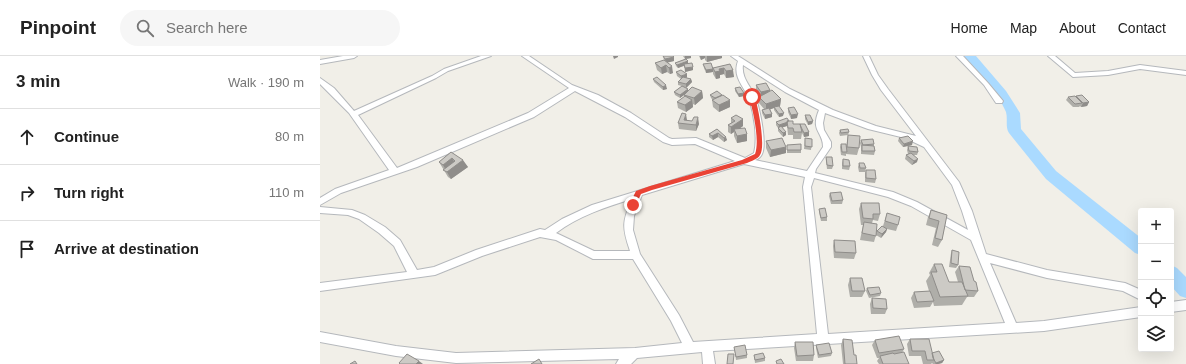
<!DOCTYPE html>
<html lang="en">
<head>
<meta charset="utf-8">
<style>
  body { margin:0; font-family:Helvetica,sans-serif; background:#f6f6f6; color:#222 }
  .controls { position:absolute; right:12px; bottom:12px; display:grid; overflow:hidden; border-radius:4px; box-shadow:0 4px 16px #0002 }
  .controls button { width:36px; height:36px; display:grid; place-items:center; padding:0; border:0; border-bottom:1px solid #e0e0e0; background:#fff; color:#222; font:20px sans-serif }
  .stop { position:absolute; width:12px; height:12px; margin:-9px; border:3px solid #ea4335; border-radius:50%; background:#fff }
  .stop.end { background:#ea4335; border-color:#fff; box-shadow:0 1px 4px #0008 }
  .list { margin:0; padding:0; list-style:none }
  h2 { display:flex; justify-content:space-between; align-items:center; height:52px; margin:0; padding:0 16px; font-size:17px }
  h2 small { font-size:13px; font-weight:400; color:#767676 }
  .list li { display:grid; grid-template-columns:26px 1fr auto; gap:12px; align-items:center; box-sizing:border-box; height:56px; padding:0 16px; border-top:1px solid #e0e0e0 }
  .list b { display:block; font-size:15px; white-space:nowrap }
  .list em { font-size:13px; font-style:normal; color:#767676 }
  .icon { flex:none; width:22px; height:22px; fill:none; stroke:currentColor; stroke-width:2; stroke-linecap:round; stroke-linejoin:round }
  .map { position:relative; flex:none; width:866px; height:308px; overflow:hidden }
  header { display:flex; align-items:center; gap:24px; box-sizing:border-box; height:56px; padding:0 20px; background:#fff; border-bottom:1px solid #e0e0e0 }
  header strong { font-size:19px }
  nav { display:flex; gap:22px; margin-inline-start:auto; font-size:14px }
  .search { width:280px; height:36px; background:#f6f6f6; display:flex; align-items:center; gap:10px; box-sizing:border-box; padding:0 14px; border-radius:22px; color:#767676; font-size:15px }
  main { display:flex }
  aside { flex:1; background:#fff }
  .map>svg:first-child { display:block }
</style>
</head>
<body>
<header>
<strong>Pinpoint</strong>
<div class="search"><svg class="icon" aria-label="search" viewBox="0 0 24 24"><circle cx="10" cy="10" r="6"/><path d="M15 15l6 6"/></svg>Search here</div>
<nav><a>Home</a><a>Map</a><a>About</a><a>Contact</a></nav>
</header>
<main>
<aside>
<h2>3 min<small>Walk · 190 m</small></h2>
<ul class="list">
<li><svg class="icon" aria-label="ahead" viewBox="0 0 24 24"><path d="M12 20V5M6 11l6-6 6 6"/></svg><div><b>Continue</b></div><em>80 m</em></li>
<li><svg class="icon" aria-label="right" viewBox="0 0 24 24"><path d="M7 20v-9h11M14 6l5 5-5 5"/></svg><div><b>Turn right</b></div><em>110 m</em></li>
<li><svg class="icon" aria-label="arrive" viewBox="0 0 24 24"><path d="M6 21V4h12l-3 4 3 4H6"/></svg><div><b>Arrive at destination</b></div></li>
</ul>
</aside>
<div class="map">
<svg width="866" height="308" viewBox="0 0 866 308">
  <rect width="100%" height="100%" fill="#f1efe8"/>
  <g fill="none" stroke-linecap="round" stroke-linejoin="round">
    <path fill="#aadaff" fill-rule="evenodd" d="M644,0H656L686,35L700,57L701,73L736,115L821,182V199L815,197L726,123L689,77C685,71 688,63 686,56C677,34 657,19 644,0Z
      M851,209L857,212L866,221V242L860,240L851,230Z"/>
    <g stroke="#b5b8bc" stroke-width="2">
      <path id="minor" d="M23,0H37L34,2L0,8V4Z
        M161,0H171L128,15L116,22L38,59L77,112L208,57L249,32L202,0H209L252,29L278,39L311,57L349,82L352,83L376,82L425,102L434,97C438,82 434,58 429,43C424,30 412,21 418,5L411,0H418L470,33L513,54L556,70L596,80L561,34L552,19L543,0H549L558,19L568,33L639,126L652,155L666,198L727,214L805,227L821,234V244L803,235L727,222L670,207L696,267L724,265L821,251V261L724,275L393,295L395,308H383L382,296L317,302L311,308H296L299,303L136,307L76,300L0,286V276L76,290L136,297L315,292L362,287L351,265L313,203H273L236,184L220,181L162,200L115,219L0,235V227L87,216L74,190L59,177L39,163L28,159L0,157V151L32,154L45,159L65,171L80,184L97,214L114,211L156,194L220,173L225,174L242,163L272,149L415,105L375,88L352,89L343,86L305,61L255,35L214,61L97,111L21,137L0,149V142L15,133L69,114L29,57L0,28V22L14,32L34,55L112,20L124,13ZM423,9L465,36L499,54C490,76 503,75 503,91L487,115L435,104C438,103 441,101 442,98C447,88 440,54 436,43C432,31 421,23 423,9ZM505,57L548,73L585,82L604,91L632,129L642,155L648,174L597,146L573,136L495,117L496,113L511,91V86L504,74L503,67ZM424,108L485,121L483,131L497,278L373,286L359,259L320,198L313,174L314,160L322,139ZM494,122L568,141L591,150L651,184L685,267L508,278L491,131ZM312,143C302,166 302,171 310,195H274L236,177C258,160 286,151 312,143Z
        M636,0H643L668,27L683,45L682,47H676L664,29Z
        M728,0H735L755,17L788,15L820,9L866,15V19L820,13L788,19L753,21Z
        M866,244V254L851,256V246Z"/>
    </g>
    <use href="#minor" fill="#fff" fill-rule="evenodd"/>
  </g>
  <path fill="#afaea9" d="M343,0L354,1V5L347,6L353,17L350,18L347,16L342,18L337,14L335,7L344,4Z
    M363,0H371V2L366,3L368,5V7L373,14L365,16L364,10L358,12L356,10L355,7L365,3Z
    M379,0H402V2L387,6L385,4V2L381,4Z
    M383,8L393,12L410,8L414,21L406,22L404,18L400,19V22L396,23L393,18V16L386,17L384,12Z
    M356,16L367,18V22L371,23L372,26L366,32L368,35H382L383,42L375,49L373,48V51L366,56L358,52L357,46L364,41V39L360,42L355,39L354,36L362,30L358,29V26L361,23L357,20Z
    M333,23L347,33L343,34L334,26Z
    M436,29L450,34V35L461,43L460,50H459L463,60L459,61L454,54V52L450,53L452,58V61L445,63L442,57V54L444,53L439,47V41L436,36Z
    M415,32L424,37V40L419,41L415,35Z
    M390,39H402L410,51L399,56L393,51L392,44H393L391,42Z
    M756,40L769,46L767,50L761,51L760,50L759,51H753L746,44L748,41H755Z
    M468,52L477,62L471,63L468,56Z
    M485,59L493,65L492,68L488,69L485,63Z
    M411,62L423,63V70L420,72L427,78V85L417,87L414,80V76L411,78L408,76V69L411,67Z
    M367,64L379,68L376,75L359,73L358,67Z
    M469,65L473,68H480L489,76V80L484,81L482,77L481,83H473V79H468L467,70L462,71L466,79L463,81L458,75V72L456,69V66Z
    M397,73L407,84L404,86L398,81L393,84L389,81V78Z
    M520,74L529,76L528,79L539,92L537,99L526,98V100L521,99L520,91L521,88L526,92L528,79L520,80L519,77Z
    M485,82L492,83L491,94L484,93Z
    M579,82L592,89L583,91L578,85Z
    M541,84L554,88V90L555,95L554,99L541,98V91L540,87Z
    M446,85L466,91V97L450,101L446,92Z
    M467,89L481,94V97H467Z
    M588,90L598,96L597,99H594L597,106L592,109L585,103L586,99L588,98L587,94Z
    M131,96L148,111L131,123L128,121L119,106Z
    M506,101L513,110L512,113H507L506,104Z
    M523,103L530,110L529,114L522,113V107Z
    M539,107L546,112L545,116H539L538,111Z
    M546,114L556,123L555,127L545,126V117Z
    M510,137L523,144L522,148H511L509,140Z
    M541,147L560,158L558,165L553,164L552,167L557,175L563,170L567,157L578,169L576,175L567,173L566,176L561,182L556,179L554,186L540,184L543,169H541L539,153Z
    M499,153L507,161V165H501L499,156Z
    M611,154L627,159L622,184L618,191L612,189L616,172L606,169L608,161Z
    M514,184L536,197L534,203L514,202L513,190Z
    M632,194L638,209L636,212L629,211L631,197Z
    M614,208L629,226H638L635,216L639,210L654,225L658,235L654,241H647L642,249L614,250L613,246L610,251L594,252L591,242L594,236L609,235L606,225L610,219L609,217Z
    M530,222L545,235L542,241H530L528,229Z
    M547,232L561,237L560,240L549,242L546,235Z
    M552,242L567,253L565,258H551L550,248Z
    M523,283L534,299L537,308H523L521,289Z
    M590,283L612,297L624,304L622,307L618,308H613L612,307L611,308H603L601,300H589L587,288Z
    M555,284L584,293L582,297L589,308H559L557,305L559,302H557L552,289Z
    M475,286L494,299L493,305H476L474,292Z
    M496,289L512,297L511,300L498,302L496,292Z
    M414,291L427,299V302L416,304Z
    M434,299L445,302V305L435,307Z"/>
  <path fill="#8f8d8a" d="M293,0H298V1L294,3Z
    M365,0H371V2L365,3Z
    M380,0H385V2L381,4Z
    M387,0H402V2L387,6Z
    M354,1V5L346,7L345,3Z
    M368,5V8L358,12L357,9Z
    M346,9L347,16L342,18L341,12Z
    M352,10L353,17L350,18L349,12Z
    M373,11V14L365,16V12Z
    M404,12V18L400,19V22L396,23L395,16L399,13Z
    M393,13V16L386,17V14Z
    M413,14L414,21L406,22V15Z
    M367,18V21L362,24L361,20Z
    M371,23L372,26L366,32V28Z
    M346,29L347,33L343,34V31Z
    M368,33V36L360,42V39Z
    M450,34V41L440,43L441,36Z
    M382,35L383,42L375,49L374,42Z
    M424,37V40L419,41L418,38Z
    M461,43L460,50L455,52L454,51V52L446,55V48Z
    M372,44L373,51L366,56L365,49Z
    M410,44V51L399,56V49Z
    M769,46L767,50L761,51L763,47Z
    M464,57L463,60L459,61V58Z
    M366,58L367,64L366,67L364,64Z
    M452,58V61L445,63V59Z
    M478,58L477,62L471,63V59Z
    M378,61L379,68L376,75V69Z
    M423,63V70L415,76L414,73V76L411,78V71Z
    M493,65L492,68L488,69V66Z
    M467,66V70L458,73L459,69Z
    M466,76V79L463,81V77Z
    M489,76V80L484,81V77Z
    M398,77V81L393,84L392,80Z
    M427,78V85L417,87V80Z
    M406,81L407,84L404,86V82Z
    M593,85L592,89L583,91L584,88Z
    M466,91V97L450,101L451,94Z
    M132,102L136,109L127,116L123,109Z
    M598,103L597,106L592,109L594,105Z
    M143,104L148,111L131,123L127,116Z
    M567,173L566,176L561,182L562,178Z
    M624,304L622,307L618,308H615L616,307Z
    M99,305L103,308H96Z"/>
  <path fill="#cccac5" stroke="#8f8d8a" d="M343,0H353L354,1L345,3Z
    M366,3L368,5L357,9L355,7Z
    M344,4L352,10L349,12L346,9L341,12L335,7Z
    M372,7L373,11L365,12L364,8Z
    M391,7L393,13L386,14L383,8Z
    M410,8L413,14L406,15L404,12L399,13L400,15L395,16L393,12Z
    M361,14L367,18L361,20L356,16Z
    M337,21L346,29L343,31L333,23Z
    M363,21L371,23L366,28L358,26Z
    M446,27L450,34L441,36L436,29Z
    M362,30L368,33L360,39L354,36Z
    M372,31L382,35L374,42L364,39Z
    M420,31L424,37L418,38L415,32Z
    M452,34L461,43L446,48L439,41Z
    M397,35L402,39L395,42L390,39Z
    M403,39L410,44L399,49L392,44Z
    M762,39L769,46L763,47L756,40Z
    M365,40L372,44L365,49L357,46Z
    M755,40L762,47L755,48L748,41Z
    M459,50L464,57L459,58L454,51Z
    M474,51L478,58L471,59L468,52Z
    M449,52L452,58L445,59L442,54Z
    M362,57L366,58L364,64L372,65L374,61H378L376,69L358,67Z
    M416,59L423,63L411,71L408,69L415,65L411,62Z
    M485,59H490L493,65L488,66Z
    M467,62L469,65H467L468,66L459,69L456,66Z
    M467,65H473V68H480L482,76H474L473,72H468Z
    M480,68H485L489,76L484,77L481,71Z
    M461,70L466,76L463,77L458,72Z
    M425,72L427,78L417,80L414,73Z
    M397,73L406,81L404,82L398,77L392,80L389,78Z
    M528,73L529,76L521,77L520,74Z
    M528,79L540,80L539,92L527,91Z
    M588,80L593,85L584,88L579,82Z
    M462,82L466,91L451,94L446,85Z
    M485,82L492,83V91L485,90Z
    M553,83L554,88L543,89L541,84Z
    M481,88V94H467V89Z
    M521,88H526L527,96H522Z
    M542,89L554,90L555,95H542Z
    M588,90L597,91L598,96L589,95Z
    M131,96L143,104L127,116L123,114L135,105L132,102L123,109L119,106Z
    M591,97L598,103L594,105L586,99Z
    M506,101H512L513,110L507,109Z
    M523,103L529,104L530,110H523Z
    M539,107H544L546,112H540Z
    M546,114H555L556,123L546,122Z
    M521,136L523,144L512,145L510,137Z
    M541,147H559L560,158H553V163L543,162Z
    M505,152L507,161L501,162L499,153Z
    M611,154L627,159L622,184L615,182L619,165L609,162Z
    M567,157L580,161L578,169L565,165Z
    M544,166L557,168L556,180L542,177Z
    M562,170L567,173L562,178L557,175Z
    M514,184L535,185L536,197L515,196Z
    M632,194L639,196L638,209L631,207Z
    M614,208H622L629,226H642L648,240L620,241L611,216H617Z
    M639,210L650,211L654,225L656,226L658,235L645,234Z
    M530,222H542L545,235H532Z
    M559,231L561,237L550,239L547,232Z
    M610,235L614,245L597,246L594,236Z
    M552,242L566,243L567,253L553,252Z
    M579,280L584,293L559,297L555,284Z
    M523,283L532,284L534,299H536L537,308H525Z
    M590,283H609L614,304H607L605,295H592Z
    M475,286H493L494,299L477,300Z
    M509,287L512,297L499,299L496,289Z
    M425,289L427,299L416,301L414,291Z
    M619,295L624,304L616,307L613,302L612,297Z
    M584,296L589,308H563L560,300L573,297L574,298Z
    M443,297L445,302L435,304L434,299Z
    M87,298L99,305L96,308H80L79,307Z
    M408,298H414L413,308H407Z
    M219,303L222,308H211Z
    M461,303L464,308H457L456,305Z
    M35,305L37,308H30Z"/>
  <path fill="#ea4335" d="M432,40L435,41C438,51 446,90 440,99C438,103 431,105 427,107L332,134L321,138L315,151H310L309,149L316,135L330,130L422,104L435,98C440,84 433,55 429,41Z"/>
</svg>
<div class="controls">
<button>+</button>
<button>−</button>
<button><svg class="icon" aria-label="locate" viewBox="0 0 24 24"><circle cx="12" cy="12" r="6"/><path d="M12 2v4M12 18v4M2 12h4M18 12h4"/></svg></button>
<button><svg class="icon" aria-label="layers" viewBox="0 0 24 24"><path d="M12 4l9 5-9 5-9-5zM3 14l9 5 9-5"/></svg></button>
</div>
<div class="stop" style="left:432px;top:41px"></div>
<div class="stop end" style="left:313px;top:149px"></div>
</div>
</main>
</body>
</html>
